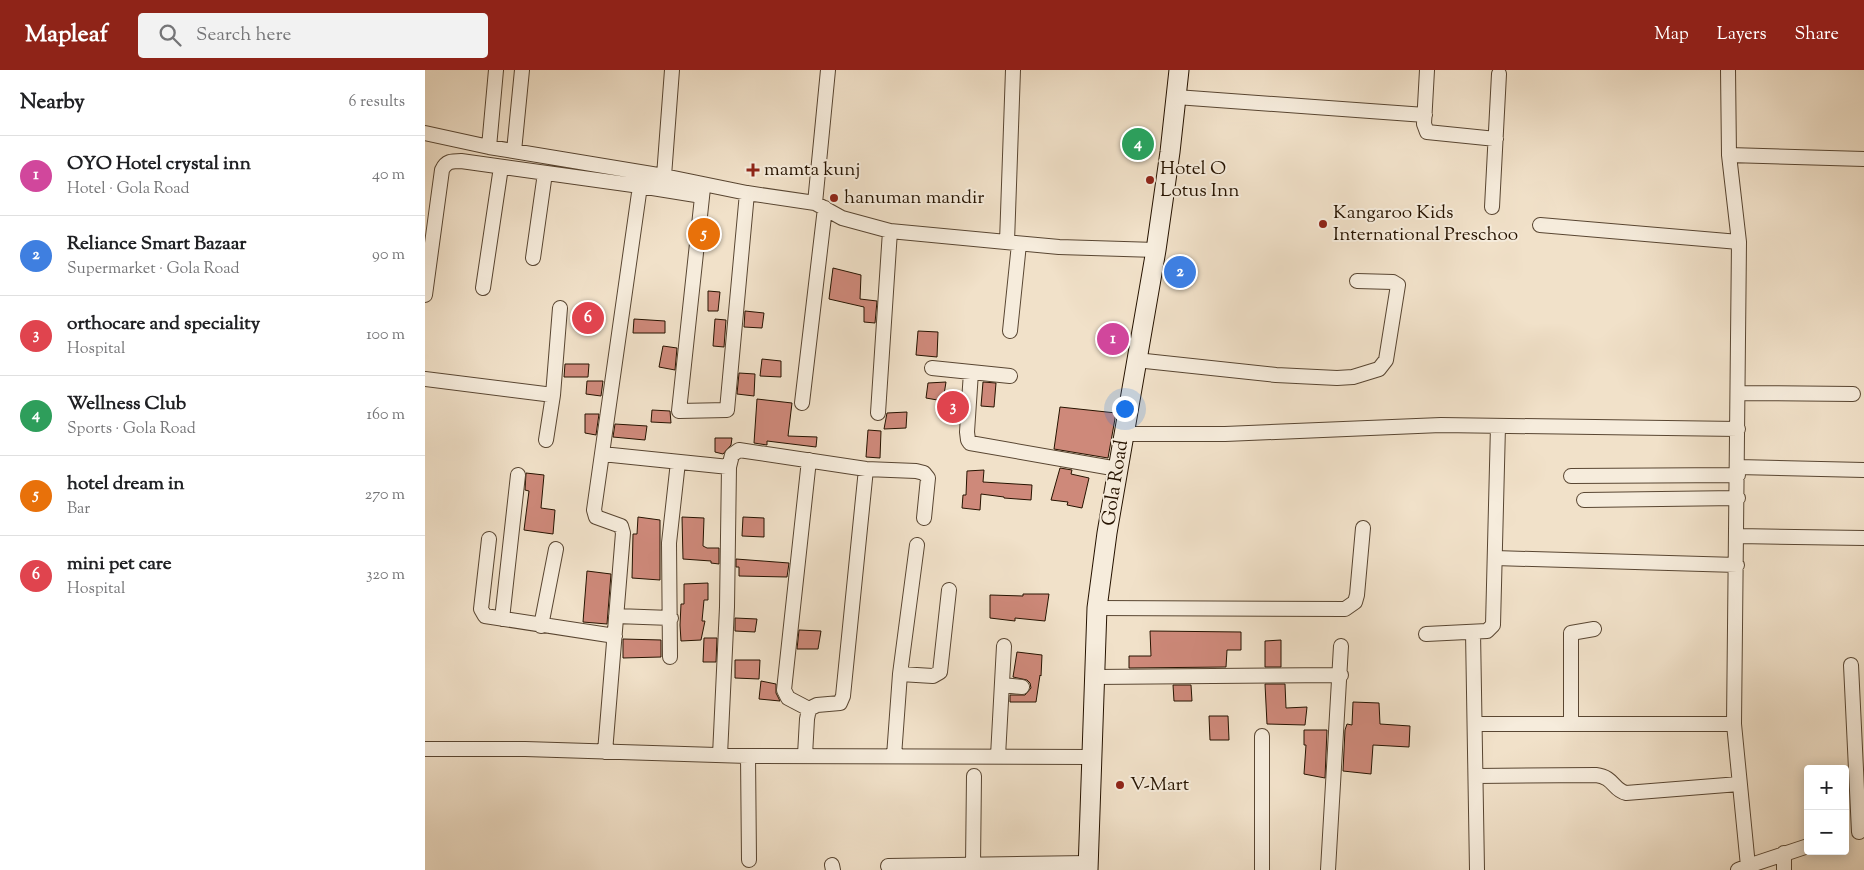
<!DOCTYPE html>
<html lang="en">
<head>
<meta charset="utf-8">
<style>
  body { margin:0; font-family:"Sorts Mill Goudy",serif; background:#f2f2f2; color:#202124 }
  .controls { position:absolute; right:15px; bottom:15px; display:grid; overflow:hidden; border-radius:5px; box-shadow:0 2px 12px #0003 }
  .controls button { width:45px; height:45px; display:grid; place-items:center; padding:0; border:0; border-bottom:1px solid #e0e0e0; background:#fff; color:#202124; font:25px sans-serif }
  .you { position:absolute; left:699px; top:338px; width:18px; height:18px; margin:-12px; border:4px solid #fff; border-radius:50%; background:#1a73e8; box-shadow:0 0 0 8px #1a73e833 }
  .badge { display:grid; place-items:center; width:32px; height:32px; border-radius:50%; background:#8f2418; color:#fff; font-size:16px; font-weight:700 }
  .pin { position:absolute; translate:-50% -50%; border:2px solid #fff; box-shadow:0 1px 5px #0006 }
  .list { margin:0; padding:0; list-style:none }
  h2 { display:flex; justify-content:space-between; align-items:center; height:65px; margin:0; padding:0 20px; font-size:21px }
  h2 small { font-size:16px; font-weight:400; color:#757577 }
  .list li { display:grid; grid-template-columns:32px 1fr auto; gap:15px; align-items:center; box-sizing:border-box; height:80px; padding:0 20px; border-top:1px solid #e0e0e0 }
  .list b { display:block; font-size:19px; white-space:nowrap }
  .list p { margin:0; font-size:16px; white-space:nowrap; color:#757577 }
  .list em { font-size:16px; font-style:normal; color:#757577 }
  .icon { flex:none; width:28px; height:28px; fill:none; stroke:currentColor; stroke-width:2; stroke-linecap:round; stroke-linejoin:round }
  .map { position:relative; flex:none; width:1439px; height:800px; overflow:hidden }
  header { display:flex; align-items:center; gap:30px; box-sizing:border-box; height:70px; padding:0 25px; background:#8f2418; color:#fff }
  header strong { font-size:24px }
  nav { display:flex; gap:28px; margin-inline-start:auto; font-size:18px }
  .search { width:350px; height:45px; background:#f2f2f2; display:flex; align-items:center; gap:12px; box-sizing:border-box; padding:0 18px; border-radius:5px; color:#757577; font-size:19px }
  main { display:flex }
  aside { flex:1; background:#fff }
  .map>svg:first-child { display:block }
</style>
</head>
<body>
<header>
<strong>Mapleaf</strong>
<div class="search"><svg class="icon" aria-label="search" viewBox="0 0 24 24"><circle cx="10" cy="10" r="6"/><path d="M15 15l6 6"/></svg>Search here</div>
<nav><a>Map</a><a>Layers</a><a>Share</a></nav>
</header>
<main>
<aside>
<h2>Nearby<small>6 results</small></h2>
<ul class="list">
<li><span class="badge" style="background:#d1479c">1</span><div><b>OYO Hotel crystal inn</b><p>Hotel · Gola Road</p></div><em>40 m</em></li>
<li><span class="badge" style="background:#3f7fe0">2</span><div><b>Reliance Smart Bazaar</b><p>Supermarket · Gola Road</p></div><em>90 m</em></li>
<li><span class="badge" style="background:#e0444e">3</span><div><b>orthocare and speciality</b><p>Hospital</p></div><em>100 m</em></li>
<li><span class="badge" style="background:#2e9e5b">4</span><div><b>Wellness Club</b><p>Sports · Gola Road</p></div><em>160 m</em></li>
<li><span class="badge" style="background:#e8710a">5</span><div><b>hotel dream in</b><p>Bar</p></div><em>270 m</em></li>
<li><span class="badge" style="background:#e0444e">6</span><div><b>mini pet care</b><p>Hospital</p></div><em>320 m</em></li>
</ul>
</aside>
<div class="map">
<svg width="1439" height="800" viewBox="0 0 1439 800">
  <rect width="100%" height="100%" fill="#f1e1c9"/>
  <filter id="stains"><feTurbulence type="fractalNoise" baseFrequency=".004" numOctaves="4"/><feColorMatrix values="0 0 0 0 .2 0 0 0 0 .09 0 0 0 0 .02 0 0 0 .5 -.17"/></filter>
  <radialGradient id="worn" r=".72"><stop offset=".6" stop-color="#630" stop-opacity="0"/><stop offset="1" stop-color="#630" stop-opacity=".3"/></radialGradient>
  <path fill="#ce897a" stroke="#261300" d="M408,198L436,205L435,229L452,231L450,253L439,252V237L404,229Z
    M283,221L295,222L293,241H283Z
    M320,241L339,243L337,258L319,257Z
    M209,249L240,251V263H208Z
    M290,249L301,250L299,277L288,276Z
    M493,261L513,262L512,287L491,285Z
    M238,276L252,278L250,300L234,297Z
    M337,289L356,291V307L335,306Z
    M140,294H164L163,307H139Z
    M314,303L330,304L329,326L312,324Z
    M162,311H178L176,326L161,324Z
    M521,312L518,331L501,328L503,313Z
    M558,312L571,313L569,337L556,336Z
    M332,329L367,333L363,366L392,367L391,377L342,371V375L329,373Z
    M635,337L691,343L683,388L629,379Z
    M227,340L245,341L246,353L226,352Z
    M482,342L481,358L459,359L462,343Z
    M160,344H174L171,365L160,363Z
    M190,354L222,356L220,370L188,367Z
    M443,360L456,361L455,388L441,387Z
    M290,368H307L306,375L298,384L290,382Z
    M635,398L647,400L646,404L664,408L657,438L642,435L643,432L626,430Z
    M559,400L558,412L607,415L606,430L579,428V427L556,424L555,440L537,438L538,425H541L542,401Z
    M101,403L119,405L116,438L130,440L128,464L99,460L104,421L100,420Z
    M213,447L235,450V510L207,508L208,464H212Z
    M257,447L279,448L278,476L282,478H294V494L286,493V491L258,489Z
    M318,447L339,448V467L317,466Z
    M311,489L364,493L362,507L314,506V497H311Z
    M162,501L186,504L182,554L158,552Z
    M283,513V530H279L277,551H280L276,570L256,571L255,555L256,534H259V514Z
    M598,524H624L620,551L590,548V551L565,548V525L598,526Z
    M310,548L332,549L330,562L310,561Z
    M374,560L396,561L393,579H372Z
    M725,561L816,562V580H802L801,597L704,598V586H726Z
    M279,568H292L291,592H278Z
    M198,569L236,570V587L198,588Z
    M856,570V597H840V571Z
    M592,582L617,585L616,606L615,605L611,632H585V625H600L606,618L605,613L602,610L588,607Z
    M310,590H335L334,609L310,608Z
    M336,611L351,614V623L355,631L334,629Z
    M840,614H860L861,638L882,637L880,655L842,654Z
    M748,615H766L767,631H749Z
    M928,632L954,633L955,654L985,656L984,677L948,675L946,704L918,701L920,660L922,654L927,655Z
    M784,646H803L804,670H785Z
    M879,660H902L900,708L879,704L881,675H879Z"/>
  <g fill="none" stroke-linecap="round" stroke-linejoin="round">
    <g stroke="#594632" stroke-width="16">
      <path id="street" d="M1002,0L999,54L1002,62L1071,69
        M1303,0L1304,85L1314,172L1309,654L1323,796L1313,800
        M751,27L1000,45
        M0,63L64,77L239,106L322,123L390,133L417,148L465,161L634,177L731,180
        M64,77L71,0
        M89,81L97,0
        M1304,85L1439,89
        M239,106L247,0
        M278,118L254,341L302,340L322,123
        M390,133L403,0
        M1067,137L1074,4
        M1115,155L1314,172
        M582,172L588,0
        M108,188L120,103
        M58,218L76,97
        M0,225L17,100C21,91 27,91 36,91L215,116
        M585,261L594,174
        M711,290L851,305L912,308L928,307L954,299L961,290L973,215L968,212L932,211
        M507,298L585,306
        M546,302L542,362L543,370L545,373L693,399
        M0,309L128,325
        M1313,323L1428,324
        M377,333L400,138
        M453,343L465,161
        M699,364H800L1016,355L1313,359
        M121,370L128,325L135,238
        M177,384L304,397
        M384,390L359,620L363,628L384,639
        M1313,397L1439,400
        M1146,406L1313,405
        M1159,430L1313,428
        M1313,466L1439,468
        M64,469L56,539L60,546L190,566
        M1070,488L1312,495
        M672,538L920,539L930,532L932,525L938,458
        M191,546L246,548
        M77,549L93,405
        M116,556L131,479
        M1048,562L1052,800
        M1001,564L1062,561L1068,555L1073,356
        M245,587L244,473L253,392
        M1426,595L1434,762
        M475,604L508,606L515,602L524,520
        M669,607L916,605
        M577,615L597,617
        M1050,654H1309
        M1146,654V563L1169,559
        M0,679H100L323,686L666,687
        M180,682L198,463L196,456L171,447L169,440L215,116L277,126
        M295,685L302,537L304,397L307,385L314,380L441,399L491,401L499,403L503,408L499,448
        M380,685L382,649L384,639L392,635L415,633L418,626L441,399
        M323,686L324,790
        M469,686L475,604L492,475
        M573,686L579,576
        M1051,706L1171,705C1189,707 1188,720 1201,723L1314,714
        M1359,783V800
        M407,795L408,800
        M548,795L549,706
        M463,796L663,793
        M1323,796L1383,776
        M837,800V666
        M903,800L916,576"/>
    </g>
    <g stroke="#261300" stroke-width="21">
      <path id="secondary" d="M663,800L672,538L682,463L731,180L745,82L754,0"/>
    </g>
    <use href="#street" stroke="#f6ecdc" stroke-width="14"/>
    <use href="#secondary" stroke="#f6ecdc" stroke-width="19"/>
  </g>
  <g fill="#8f2418" stroke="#f6ecdc" stroke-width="2">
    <path d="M325.5 92.5h5v5h5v5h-5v5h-5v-5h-5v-5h5z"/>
    <circle cx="725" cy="110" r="5"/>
    <circle cx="409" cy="128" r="5"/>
    <circle cx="898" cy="154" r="5"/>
    <circle cx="695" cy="715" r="5"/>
  </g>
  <g text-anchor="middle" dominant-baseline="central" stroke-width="4" stroke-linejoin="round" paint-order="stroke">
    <g font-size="19" fill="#261300" stroke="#f6ecdc" text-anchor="start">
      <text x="735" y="99">Hotel O<tspan x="735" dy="22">Lotus Inn</tspan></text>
      <text x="339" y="100">mamta kunj</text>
      <text x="419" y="128">hanuman mandir</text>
      <text x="908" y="143">Kangaroo Kids<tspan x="908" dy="22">International Preschoo</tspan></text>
      <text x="705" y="715">V-Mart</text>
    </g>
    <g font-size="19" fill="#261300" stroke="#f6ecdc">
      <text transform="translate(691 413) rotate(-81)">Gola Road</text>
    </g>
  </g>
  <rect width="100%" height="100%" filter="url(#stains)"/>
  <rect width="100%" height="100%" fill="url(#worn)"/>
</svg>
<div class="controls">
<button>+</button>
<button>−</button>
</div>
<div class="you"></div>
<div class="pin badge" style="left:688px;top:269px;background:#d1479c">1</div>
<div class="pin badge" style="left:755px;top:202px;background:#3f7fe0">2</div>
<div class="pin badge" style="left:528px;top:337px;background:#e0444e">3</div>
<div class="pin badge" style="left:713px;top:74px;background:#2e9e5b">4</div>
<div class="pin badge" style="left:279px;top:164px;background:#e8710a">5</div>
<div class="pin badge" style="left:163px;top:248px;background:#e0444e">6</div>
</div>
</main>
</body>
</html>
